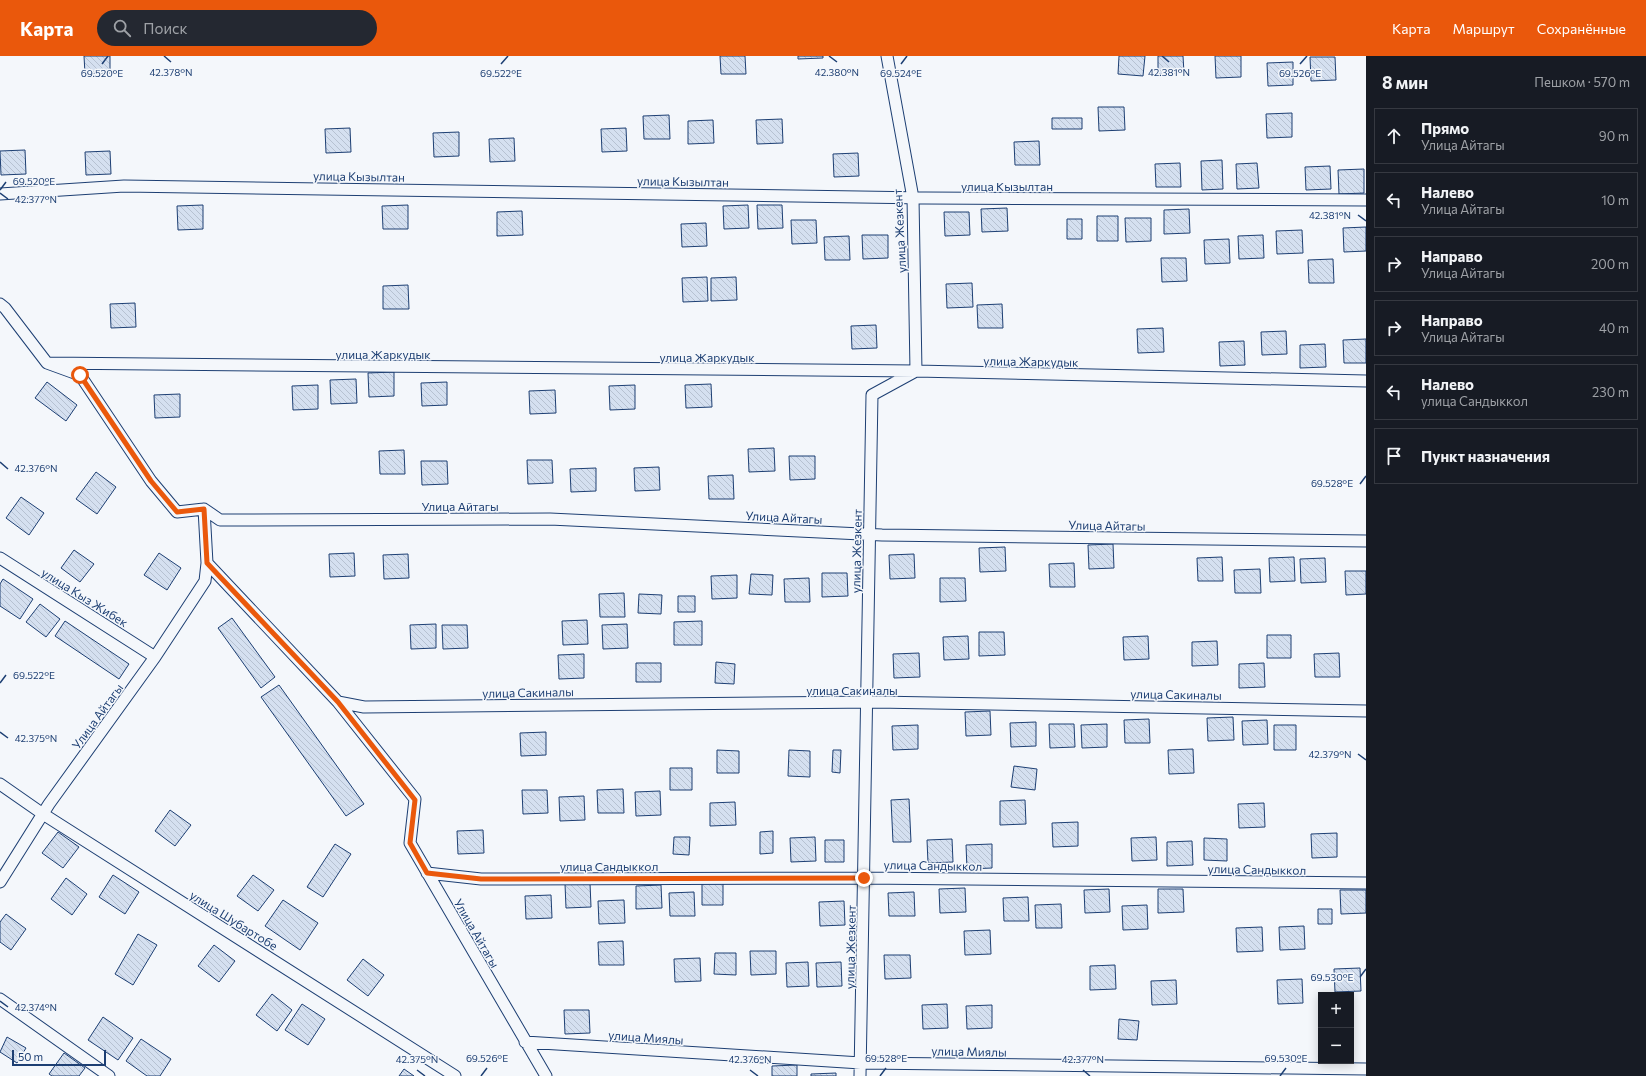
<!DOCTYPE html>
<html lang="ru">
<head>
<meta charset="utf-8">
<style>
  body { margin:0; font-family:Commissioner,sans-serif; background:#242831; color:#f1f3f6 }
  .controls { position:absolute; right:12px; bottom:12px; display:grid; overflow:hidden; border-radius:0px; box-shadow:0 2px 10px #0003 }
  .controls button { width:36px; height:36px; display:grid; place-items:center; padding:0; border:0; border-bottom:1px solid #363941; background:#171b24; color:#f1f3f6; font:20px sans-serif }
  .scale { position:absolute; left:12px; bottom:10px; width:94px; box-sizing:border-box; padding-left:4px; border:2px solid #1d3f73; border-top:0; font-size:11px; line-height:14px; white-space:nowrap; color:#1d3f73; -webkit-text-stroke:3px #f4f7fb; paint-order:stroke }
  .stop { position:absolute; width:12px; height:12px; margin:-9px; border:3px solid #ea580c; border-radius:50%; background:#fff }
  .stop.end { background:#ea580c; border-color:#fff; box-shadow:0 1px 4px #0008 }
  .list { margin:0; padding:0; list-style:none }
  h2 { display:flex; justify-content:space-between; align-items:center; height:52px; margin:0; padding:0 16px; font-size:17px }
  h2 small { font-size:13px; font-weight:400; color:#9ea1a6 }
  .list li { display:grid; grid-template-columns:26px 1fr auto; gap:12px; align-items:center; box-sizing:border-box; height:56px; margin:0 8px 8px; padding:0 8px; border:1px solid #363941; border-radius:0px }
  .list b { display:block; font-size:15px; white-space:nowrap }
  .list p { margin:0; font-size:13px; white-space:nowrap; color:#9ea1a6 }
  .list em { font-size:13px; font-style:normal; color:#9ea1a6 }
  .icon { flex:none; width:22px; height:22px; fill:none; stroke:currentColor; stroke-width:2; stroke-linecap:round; stroke-linejoin:round }
  .map { position:relative; flex:none; width:1366px; height:1020px; overflow:hidden }
  header { display:flex; align-items:center; gap:24px; box-sizing:border-box; height:56px; padding:0 20px; background:#ea580c; color:#fff }
  header strong { font-size:19px }
  nav { display:flex; gap:22px; margin-inline-start:auto; font-size:14px }
  .search { width:280px; height:36px; background:#242831; display:flex; align-items:center; gap:10px; box-sizing:border-box; padding:0 14px; border-radius:22px; color:#9ea1a6; font-size:15px }
  main { display:flex }
  aside { flex:1; background:#171b24 }
  .map>svg:first-child { display:block }
</style>
</head>
<body>
<header>
<strong>Карта</strong>
<div class="search"><svg class="icon" aria-label="search" viewBox="0 0 24 24"><circle cx="10" cy="10" r="6"/><path d="M15 15l6 6"/></svg>Поиск</div>
<nav><a>Карта</a><a>Маршрут</a><a>Сохранённые</a></nav>
</header>
<main>
<div class="map">
<svg width="1366" height="1020" viewBox="0 0 1366 1020">
  <defs>
    <pattern id="building-back-hatch" width="6" height="6" patternUnits="userSpaceOnUse"><rect width="6" height="6" fill="#d5e0f0"/><path d="M-1 5l2 2M0 0l6 6M5-1l2 2" fill="none" stroke="#b6c1d1"/></pattern>
  </defs>
  <rect width="100%" height="100%" fill="#f4f7fb"/>
  <path fill="url(#building-back-hatch)" stroke="#1d3f73" d="M84,0H110V17L85,18Z
    M720,0H745L746,18H721Z
    M798,0H823V2L798,3Z
    M1119,0H1145L1143,20L1118,18Z
    M1158,0H1183L1184,17L1158,18Z
    M1215,0H1241V21L1216,22Z
    M1310,1H1335L1336,24L1311,25Z
    M1293,6V29L1268,30L1267,7Z
    M1098,51H1124L1125,74L1099,75Z
    M1292,57V81L1267,82L1266,58Z
    M669,59L670,83H644L643,60Z
    M1052,62H1082V73H1052Z
    M782,63L783,87L757,88L756,64Z
    M713,64L714,87L688,88V65Z
    M350,72L351,96L326,97L325,73Z
    M626,72L627,95L602,96L601,73Z
    M459,76V100L434,101L433,77Z
    M514,82L515,105L490,106L489,83Z
    M1039,85L1040,109H1015L1014,86Z
    M25,94L26,118L1,119L0,95Z
    M110,95L111,118L86,119L85,96Z
    M858,97L859,120L834,121L833,98Z
    M1222,104L1223,133L1202,134L1201,105Z
    M1180,107L1181,131H1156L1155,108Z
    M1257,107L1259,132L1237,133L1236,108Z
    M1330,110L1331,133L1306,134L1305,111Z
    M1364,113V137L1339,138L1338,114Z
    M203,149V173L178,174L177,150Z
    M408,149V173H383L382,150Z
    M748,149L749,172L724,173L723,150Z
    M757,149H782L783,172L758,173Z
    M1007,152L1008,175L982,176L981,153Z
    M1189,153L1190,177L1164,178V154Z
    M522,155L523,179L497,180V156Z
    M944,156H969L970,179L945,180Z
    M1097,160H1118V185H1097Z
    M1125,162H1151V185L1126,186Z
    M1067,163H1082V183H1067Z
    M791,164H816L817,187L792,188Z
    M706,167L707,190L682,191L681,168Z
    M1366,171V195L1344,196L1343,172Z
    M1302,174L1303,197L1277,198L1276,175Z
    M862,179H888V202L863,203Z
    M1263,179L1264,202L1239,203L1238,180Z
    M849,180L850,204H825L824,181Z
    M1229,183L1230,207L1205,208L1204,184Z
    M1161,202H1186L1187,225L1162,226Z
    M1333,203L1334,227H1309L1308,204Z
    M707,221L708,245L683,246L682,222Z
    M736,221L737,244L711,245V222Z
    M972,227L973,251L947,252L946,228Z
    M408,229L409,253H383V230Z
    M135,247L136,271L111,272L110,248Z
    M1002,248L1003,272H978L977,249Z
    M876,269L877,292L852,293L851,270Z
    M1163,272L1164,296L1138,297L1137,273Z
    M1286,275L1287,298L1262,299L1261,276Z
    M1366,283V307H1344L1343,284Z
    M1244,285L1245,309L1220,310L1219,286Z
    M1325,288L1326,311L1300,312V289Z
    M394,316V340L369,341L368,317Z
    M356,323L357,347L331,348L330,324Z
    M47,326L77,349L66,365L35,342Z
    M447,326V349L422,350L421,327Z
    M711,328L712,351L686,352L685,329Z
    M318,329V353L293,354L292,330Z
    M635,329V353L610,354L609,330Z
    M555,334L556,357L530,358L529,335Z
    M180,338V361L155,362L154,339Z
    M774,392L775,415L749,416L748,393Z
    M404,394L405,418H380L379,395Z
    M789,400H815V423L790,424Z
    M527,404H552L553,427L528,428Z
    M421,405H447L448,428L422,429Z
    M659,411L660,434L635,435L634,412Z
    M596,412V435L571,436L570,413Z
    M96,416L116,431L97,458L76,443Z
    M733,419L734,443H709L708,420Z
    M21,441L44,457L29,479L6,462Z
    M1113,488L1114,512L1089,513L1088,489Z
    M1005,491L1006,515L980,516L979,492Z
    M74,494L94,508L80,526L61,512Z
    M159,497L181,512L167,534L144,519Z
    M354,497L355,520L330,521L329,498Z
    M408,498L409,522L384,523L383,499Z
    M914,498L915,522L890,523L889,499Z
    M1222,501L1223,525H1198L1197,502Z
    M1294,501L1295,525L1270,526L1269,502Z
    M1325,502L1326,526L1301,527L1300,503Z
    M1074,507L1075,531H1050L1049,508Z
    M1260,513L1261,537H1235L1234,514Z
    M1345,515H1366V538L1346,539Z
    M822,517H847L848,540L822,541Z
    M751,518L773,519L772,539L749,538Z
    M737,519V542L712,543L711,520Z
    M809,522L810,546H785L784,523Z
    M940,522H965L966,545L940,546Z
    M3,523L33,543L20,563L0,550V528Z
    M624,537L625,561H600L599,538Z
    M639,538L662,539L661,558L638,557Z
    M678,540H695V556H678Z
    M40,548L60,563L46,581L26,566Z
    M232,562L275,621L261,632L218,572Z
    M587,564L588,588L563,589L562,565Z
    M65,565L129,608L119,623L55,580Z
    M702,565V589H674V566Z
    M436,568V592L411,593L410,569Z
    M627,568L628,592L603,593L602,569Z
    M442,569H467L468,592L443,593Z
    M979,576H1004L1005,599L979,600Z
    M1267,579H1291V602H1267Z
    M968,580L969,603L944,604L943,581Z
    M1148,580L1149,603L1124,604L1123,581Z
    M1217,585L1218,609L1192,610V586Z
    M919,597L920,621L894,622L893,598Z
    M1339,597L1340,621H1315L1314,598Z
    M584,598V622L559,623L558,599Z
    M716,606L735,608L734,628L715,627Z
    M636,607H661V626H636Z
    M1264,607L1265,631L1239,632V608Z
    M279,629L364,748L346,760L261,641Z
    M990,655L991,679L966,680L965,656Z
    M1233,661L1234,684L1208,685L1207,662Z
    M1149,663L1150,687H1125L1124,664Z
    M1267,664L1268,688L1243,689L1242,665Z
    M1036,666V690L1011,691L1010,667Z
    M1049,668H1074L1075,691L1050,692Z
    M1107,668V691L1082,692L1081,669Z
    M918,669V693L893,694L892,670Z
    M1274,669H1296V694H1274Z
    M546,676V699L521,700L520,677Z
    M1193,693L1194,717L1169,718L1168,694Z
    M717,694L739,695V717H717Z
    M789,694L810,695V721L788,720Z
    M833,694H841L840,717L832,716Z
    M1014,710L1037,713L1035,734L1011,731Z
    M670,712H692V734H670Z
    M623,733L624,757H598L597,734Z
    M522,734H547L548,757L523,758Z
    M660,735L661,759L636,760L635,736Z
    M584,740L585,764L560,765L559,741Z
    M909,743L911,786H893L891,744Z
    M1025,744L1026,768L1000,769V745Z
    M735,746L736,769L710,770V747Z
    M1264,747L1265,771L1239,772L1238,748Z
    M170,754L191,769L175,790L155,775Z
    M1078,766V790L1053,791L1052,767Z
    M483,774L484,797L458,798L457,775Z
    M773,775V797L760,798V776Z
    M58,776L79,791L63,812L42,797Z
    M1337,777V801L1312,802L1311,778Z
    M674,781H690L689,799L673,798Z
    M815,781L816,805L791,806L790,782Z
    M1156,781L1157,804L1132,805L1131,782Z
    M1204,782L1227,783V805L1204,804Z
    M952,783L953,806L928,807L927,784Z
    M825,784H844V806H825Z
    M1192,785L1193,809L1167,810V786Z
    M335,788L351,798L323,841L307,831Z
    M992,788V812L967,813L966,789Z
    M113,819L139,836L125,858L99,841Z
    M253,819L274,834L258,855L237,840Z
    M66,822L87,838L72,859L51,843Z
    M702,826H723V849H702Z
    M590,827L591,851L566,852L565,828Z
    M661,829L662,852L636,853V830Z
    M965,832L966,856L940,857L939,833Z
    M1109,833L1110,856L1085,857L1084,834Z
    M1158,833H1183L1184,856L1158,857Z
    M1340,834H1366V857L1341,858Z
    M694,836L695,860H670L669,837Z
    M914,836L915,860H889L888,837Z
    M551,839L552,862L526,863L525,840Z
    M1028,841L1029,865H1004L1003,842Z
    M283,844L318,867L300,894L265,870Z
    M624,844L625,867L599,868L598,845Z
    M844,845L845,869L820,870L819,846Z
    M1061,848L1062,872H1036L1035,849Z
    M1147,849L1148,873L1123,874L1122,850Z
    M1318,853H1332V868H1318Z
    M6,858L26,873L11,894L0,886V866Z
    M1304,870L1305,893L1280,894L1279,871Z
    M1262,871L1263,895L1237,896L1236,872Z
    M990,874L991,898L965,899L964,875Z
    M138,878L157,889L133,929L115,918Z
    M623,885L624,909H599L598,886Z
    M214,889L235,905L219,926L198,910Z
    M750,895H776V918L751,919Z
    M715,897H736V919L714,918Z
    M884,899H910L911,922L885,923Z
    M700,902L701,925L675,926L674,903Z
    M363,903L384,919L368,940L347,924Z
    M808,906L809,930L787,931L786,907Z
    M841,906L842,930L817,931L816,907Z
    M1115,909L1116,933L1090,934V910Z
    M1360,912L1361,935L1335,936L1334,913Z
    M1302,923L1303,947L1278,948L1277,924Z
    M1176,924L1177,948L1152,949L1151,925Z
    M272,938L292,954L277,975L256,959Z
    M302,948L325,963L308,989L285,974Z
    M947,948L948,972L923,973L922,949Z
    M992,949V972L967,973L966,950Z
    M564,954H589L590,977L565,978Z
    M103,961L133,982L118,1004L88,984Z
    M1119,963L1139,965L1137,984L1118,983Z
    M7,981L26,992L17,1007L0,996Z
    M141,983L171,1003L160,1020H147L126,1005Z
    M64,997L85,1012L79,1020H52L49,1018Z
    M797,1009V1020H772V1010Z
    M404,1013L414,1020H399Z
    M836,1017V1020H811V1018Z"/>
  <g fill="none" stroke-linecap="round" stroke-linejoin="round">
    <g stroke="#1d3f73" stroke-width="13">
      <path id="street" d="M0,138L124,130L925,142L1366,144
        M0,248L5,252L47,307L80,319L151,425L177,456L204,453L207,507L205,525L155,601L49,748L0,826
        M47,307L916,315L1366,325
        M204,453L220,464L550,463L882,479L1366,485
        M0,502L155,601
        M207,507L338,646L415,743L410,787L546,1020
        M338,646L364,651L876,646L1366,655
        M0,728L43,758L455,1020
        M427,817L481,823L864,822L1366,827
        M0,943L109,1020
        M525,986L861,1007L1366,1013
        M860,1020L872,339L916,315L913,142L887,0"/>
    </g>
    <use href="#street" stroke="#f4f7fb" stroke-width="11"/>
  </g>
  <g fill="none" stroke-linecap="round" stroke-linejoin="round">
    <path stroke="#ea580c" stroke-width="5" d="M80,319L151,425L177,456L204,453L207,507L338,646L415,744L410,787L427,817L481,823L864,822"/>
  </g>
  <path fill="none" stroke="#1d3f73" stroke-width="1.5" d="M164,0L171,6M829,0L837,6M1162,0L1169,6M102,8L108,0M501,8L508,0M901,8L907,0M1300,8L1307,0M0,134L6,126M0,137L8,143M1358,159L1366,165M0,406L8,413M1360,428L1366,420M0,627L6,619M0,676L8,682M1358,698L1366,704M1360,921L1366,913M0,945L8,951M417,1014L425,1020M750,1014L758,1020M1083,1014L1090,1020M481,1020L487,1012M880,1020L886,1012M1280,1020L1286,1012"/>
  <g text-anchor="middle" dominant-baseline="central" stroke-width="3" stroke-linejoin="round" paint-order="stroke">
    <g font-size="12" fill="#1d3f73" stroke="#f4f7fb">
      <text transform="translate(359 120) rotate(1)">улица Кызылтан</text>
      <text transform="translate(683 125) rotate(1)">улица Кызылтан</text>
      <text x="1007" y="130">улица Кызылтан</text>
      <text transform="translate(899 175) rotate(-93)">улица Жезкент</text>
      <text x="383" y="298">улица Жаркудык</text>
      <text x="707" y="301">улица Жаркудык</text>
      <text transform="translate(1031 305) rotate(1)">улица Жаркудык</text>
      <text x="460" y="450">Улица Айтагы</text>
      <text transform="translate(784 461) rotate(3)">Улица Айтагы</text>
      <text transform="translate(1107 469) rotate(1)">Улица Айтагы</text>
      <text transform="translate(856 495) rotate(-89)">улица Жезкент</text>
      <text transform="translate(85 541) rotate(32)">улица Кыз Жибек</text>
      <text x="852" y="634">улица Сакиналы</text>
      <text transform="translate(528 636) rotate(-1)">улица Сакиналы</text>
      <text transform="translate(1176 638) rotate(1)">улица Сакиналы</text>
      <text transform="translate(97 660) rotate(-54)">Улица Айтагы</text>
      <text transform="translate(933 809) rotate(1)">улица Сандыккол</text>
      <text x="609" y="810">улица Сандыккол</text>
      <text transform="translate(1257 813) rotate(1)">улица Сандыккол</text>
      <text transform="translate(234 864) rotate(32)">улица Шубартобе</text>
      <text transform="translate(477 877) rotate(60)">Улица Айтагы</text>
      <text transform="translate(850 891) rotate(-89)">улица Жезкент</text>
      <text transform="translate(646 981) rotate(4)">улица Миялы</text>
      <text transform="translate(969 995) rotate(1)">улица Миялы</text>
    </g>
  </g>
  <g font-size="10" text-anchor="middle" fill="#1d3f73" stroke="#f4f7fb" stroke-width="3" stroke-linejoin="round" paint-order="stroke">
    <text x="171" y="20">42.378°N</text>
    <text x="837" y="20">42.380°N</text>
    <text x="1169" y="20">42.381°N</text>
    <text x="102" y="21">69.520°E</text>
    <text x="501" y="21">69.522°E</text>
    <text x="901" y="21">69.524°E</text>
    <text x="1300" y="21">69.526°E</text>
    <text x="34" y="129">69.520°E</text>
    <text x="36" y="147">42.377°N</text>
    <text x="1330" y="163">42.381°N</text>
    <text x="36" y="416">42.376°N</text>
    <text x="1332" y="431">69.528°E</text>
    <text x="34" y="623">69.522°E</text>
    <text x="36" y="686">42.375°N</text>
    <text x="1330" y="702">42.379°N</text>
    <text x="1332" y="925">69.530°E</text>
    <text x="36" y="955">42.374°N</text>
    <text x="487" y="1006">69.526°E</text>
    <text x="886" y="1006">69.528°E</text>
    <text x="1286" y="1006">69.530°E</text>
    <text x="417" y="1007">42.375°N</text>
    <text x="750" y="1007">42.376°N</text>
    <text x="1083" y="1007">42.377°N</text>
  </g>
</svg>
<div class="controls">
<button>+</button>
<button>−</button>
</div>
<div class="scale">50 m</div>
<div class="stop" style="left:80px;top:319px"></div>
<div class="stop end" style="left:864px;top:822px"></div>
</div>
<aside>
<h2>8 мин<small>Пешком · 570 m</small></h2>
<ul class="list">
<li><svg class="icon" aria-label="ahead" viewBox="0 0 24 24"><path d="M12 20V5M6 11l6-6 6 6"/></svg><div><b>Прямо</b><p>Улица Айтагы</p></div><em>90 m</em></li>
<li><svg class="icon" aria-label="left" viewBox="0 0 24 24"><path d="M17 20v-9H6M10 6l-5 5 5 5"/></svg><div><b>Налево</b><p>Улица Айтагы</p></div><em>10 m</em></li>
<li><svg class="icon" aria-label="right" viewBox="0 0 24 24"><path d="M7 20v-9h11M14 6l5 5-5 5"/></svg><div><b>Направо</b><p>Улица Айтагы</p></div><em>200 m</em></li>
<li><svg class="icon" aria-label="right" viewBox="0 0 24 24"><path d="M7 20v-9h11M14 6l5 5-5 5"/></svg><div><b>Направо</b><p>Улица Айтагы</p></div><em>40 m</em></li>
<li><svg class="icon" aria-label="left" viewBox="0 0 24 24"><path d="M17 20v-9H6M10 6l-5 5 5 5"/></svg><div><b>Налево</b><p>улица Сандыккол</p></div><em>230 m</em></li>
<li><svg class="icon" aria-label="arrive" viewBox="0 0 24 24"><path d="M6 21V4h12l-3 4 3 4H6"/></svg><div><b>Пункт назначения</b></div></li>
</ul>
</aside>
</main>
</body>
</html>
